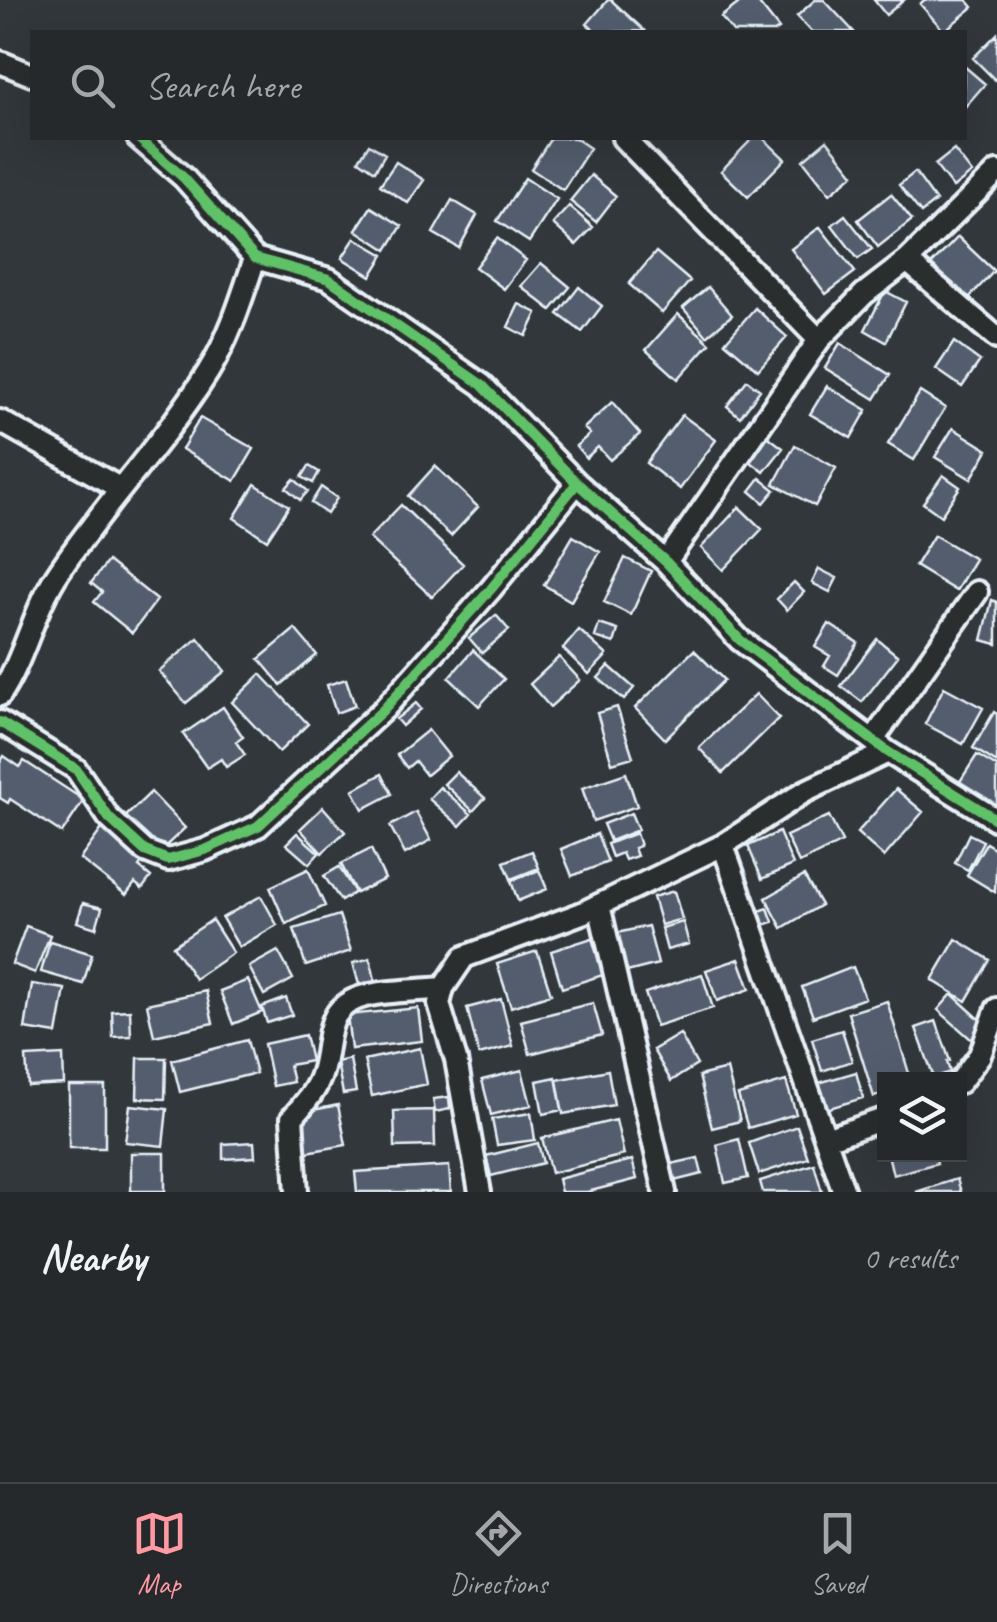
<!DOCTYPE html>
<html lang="en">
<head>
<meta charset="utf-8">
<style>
  body { margin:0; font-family:Caveat,sans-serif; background:#323538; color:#f1f3f6 }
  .controls { position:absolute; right:30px; bottom:30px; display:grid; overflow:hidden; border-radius:0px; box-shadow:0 10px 40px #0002 }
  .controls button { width:90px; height:90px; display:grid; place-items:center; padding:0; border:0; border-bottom:2px solid #424548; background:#26292c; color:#f1f3f6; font:50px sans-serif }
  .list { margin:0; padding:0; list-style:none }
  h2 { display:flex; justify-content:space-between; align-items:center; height:130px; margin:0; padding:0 40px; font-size:42px }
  h2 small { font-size:32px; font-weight:400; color:#a4a6a9 }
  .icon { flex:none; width:55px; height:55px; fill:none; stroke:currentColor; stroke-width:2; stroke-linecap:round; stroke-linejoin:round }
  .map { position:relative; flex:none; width:997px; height:1192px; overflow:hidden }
  .search { position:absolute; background:#26292c; box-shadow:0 10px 40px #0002; left:30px; right:30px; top:30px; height:110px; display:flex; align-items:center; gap:25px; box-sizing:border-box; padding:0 35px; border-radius:0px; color:#a4a6a9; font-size:38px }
  .sheet { height:290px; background:#26292c }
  nav { display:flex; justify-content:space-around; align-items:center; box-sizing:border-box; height:140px; border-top:2px solid #424548; background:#26292c; font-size:28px; color:#a4a6a9 }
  nav a { display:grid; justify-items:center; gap:5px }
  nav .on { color:#ff9aa2 }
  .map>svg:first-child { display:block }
</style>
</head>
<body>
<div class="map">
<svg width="997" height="1192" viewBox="0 0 997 1192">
  <rect width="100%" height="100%" fill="#32373b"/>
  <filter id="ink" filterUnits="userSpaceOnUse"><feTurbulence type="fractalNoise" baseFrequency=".01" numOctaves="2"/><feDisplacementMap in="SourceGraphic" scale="20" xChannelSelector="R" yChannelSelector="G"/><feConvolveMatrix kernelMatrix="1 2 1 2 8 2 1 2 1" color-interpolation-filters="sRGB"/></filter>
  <g filter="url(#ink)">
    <path fill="#525d6d" stroke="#e8f1f8" stroke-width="2.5" d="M608,0H611L645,31L597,32L587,24Z
      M743,0H756L779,29L774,32H733L721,17Z
      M815,0H824L854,32H812L797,16Z
      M874,0H904L886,15Z
      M924,0H967L973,7L944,31L920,4Z
      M997,34V78L995,80L973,58Z
      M964,66L985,84L964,108Z
      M551,138H575L590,148L563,190L531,169Z
      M753,138H763L785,159L748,197L721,171Z
      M827,140L854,174L830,194L803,160Z
      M369,144L385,154L375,171L359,160Z
      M954,150L972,173L953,188L935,165Z
      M396,162L424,180L408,203L380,185Z
      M915,172L936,201L921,213L899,185Z
      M591,175L616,196L596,222L570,201Z
      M525,178L557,199L529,242L497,221Z
      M891,194L912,220L878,247L858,220Z
      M452,200L477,215L459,248L433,233Z
      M569,206L593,227L576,245L553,224Z
      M371,207L402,226L387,250L356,230Z
      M845,215L872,249L858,259L832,225Z
      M820,227L855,272L826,294L791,249Z
      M958,237L994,271L968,299L931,265Z
      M355,238L384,255L371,276L342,258Z
      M497,238L526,260L504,289L475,267Z
      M656,252L690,281L662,313L629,284Z
      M541,263L570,287L551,310L521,286Z
      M579,287L602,306L582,332L558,314Z
      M708,287L732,315L707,336L683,308Z
      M885,291L906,302L886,342L865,330Z
      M519,304L537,313L526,336L508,327Z
      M755,308L787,337L758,370L725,342Z
      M678,314L710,343L678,379L646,350Z
      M954,342L980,361L962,387L936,369Z
      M840,343L890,375L875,399L825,368Z
      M747,380L760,390L740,417L727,406Z
      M827,386L867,410L851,438L810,414Z
      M920,392L945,408L914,460L888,444Z
      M612,402L640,434L610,460L598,447L586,458L576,446L590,434L584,428Z
      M682,415L716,440L680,489L646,463Z
      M200,418L254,449L235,481L182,449Z
      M953,428L988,450L971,479L935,457Z
      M766,435L783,448L764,472L747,459Z
      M795,445L836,468L815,506L774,484Z
      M309,466L319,472L313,483L302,477Z
      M435,466L478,507L451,536L408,496Z
      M943,475L960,487L941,516L923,503Z
      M760,478L775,490L764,503L750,491Z
      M294,479L308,491L300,500L286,488Z
      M255,484L289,506L267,540L234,518Z
      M321,487L337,498L327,514L311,503Z
      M401,505L463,564L432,597L369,538Z
      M739,507L762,529L723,570L701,548Z
      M934,535L975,559L956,591L915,566Z
      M573,536L600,552L571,601L544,585Z
      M625,558L651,571L631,615L604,602Z
      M108,561L157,600L132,633L94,602L102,592L91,583Z
      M819,569L837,578L830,592L812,583Z
      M794,582L804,592L787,610L777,599Z
      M992,600L997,602V644L982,640Z
      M496,615L509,630L482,653L469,638Z
      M599,624L618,630L614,643L595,637Z
      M829,624L858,643L838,675L824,666L830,656L815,647Z
      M295,629L317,655L281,685L259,659Z
      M579,630L607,655L589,674L563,649Z
      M198,638L225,671L186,703L159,671Z
      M877,639L898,656L862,702L841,686Z
      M473,650L504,679L479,706L449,678Z
      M694,650L724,680L665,739L635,708Z
      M559,657L580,680L550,707L530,684Z
      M609,666L634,688L624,700L598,678Z
      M261,674L308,724L279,752L232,702Z
      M346,679L355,706L336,713L327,685Z
      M944,687L983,708L963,744L925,724Z
      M756,694L779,718L723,773L699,748Z
      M416,703L421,709L402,726L396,719Z
      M223,707L243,737L236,742L245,755L226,767L221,759L207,768L183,734Z
      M617,707L633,757L612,763L597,713Z
      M994,712L997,714V763L973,748Z
      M428,730L449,756L426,775L415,761L407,768L397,755Z
      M977,755L997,767V811L957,786Z
      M4,756L20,767L24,761L84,800L62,833L10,799L8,803L0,798V763Z
      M456,772L485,798L473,811L444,784Z
      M626,773L637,806L593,821L582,788Z
      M382,774L392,794L363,809L353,790Z
      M440,787L471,814L460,826L429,799Z
      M896,789L923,812L884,857L857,833Z
      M151,792L185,828L156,855L122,820Z
      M323,807L345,832L322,853L300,829Z
      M416,812L431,840L405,854L390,826Z
      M631,813L638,830L610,841L603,824Z
      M829,816L842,842L799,863L786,836Z
      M104,826L146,858L139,867L151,877L142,889L135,883L126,895L80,859Z
      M779,832L793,865L762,879L748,846Z
      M297,833L319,853L309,864L286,844Z
      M636,833L640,846L634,848L637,856L625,860L622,853L612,857L607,844Z
      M597,834L608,862L572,876L561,849Z
      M969,834L983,841L968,870L955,863Z
      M986,843L997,850L995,892L967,875Z
      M371,849L385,879L356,893L341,864Z
      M532,851L539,868L511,879L504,862Z
      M339,867L355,892L341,901L324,876Z
      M308,869L325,906L286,924L270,887Z
      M539,870L547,889L518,901L511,881Z
      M804,876L821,905L782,928L766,898Z
      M674,891L682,919L661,925L653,897Z
      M261,896L277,925L239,947L222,918Z
      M83,903L102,908L96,928L77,922Z
      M768,908L773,922L758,927L753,913Z
      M339,915L351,951L306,966L294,929Z
      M212,920L233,953L195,979L173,946Z
      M683,922L689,944L667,950L661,928Z
      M26,926L50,935L35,973L12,964Z
      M648,926L658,964L627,972L617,933Z
      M592,938L603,975L562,988L551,951Z
      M956,939L990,960L966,1001L932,980Z
      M50,941L92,954L83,984L41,972Z
      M278,951L293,979L264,995L249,967Z
      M537,951L551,994L511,1007L497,964Z
      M370,958L376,984L360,988L353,963Z
      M739,959L750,989L717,1001L706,970Z
      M853,967L865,998L813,1017L802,987Z
      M702,974L713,1008L656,1026L645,993Z
      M248,980L262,1012L233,1024L220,991Z
      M32,984L65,989L57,1034L25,1029Z
      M206,991L213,1023L154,1036L147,1004Z
      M952,994L985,1024L972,1040L938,1010Z
      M286,998L292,1015L267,1023L262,1007Z
      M501,999L513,1046L479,1055L467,1008Z
      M887,1001L911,1080H884V1093L874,1097L848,1013Z
      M593,1003L602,1035L530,1054L521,1021Z
      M418,1008L422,1041L351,1049L347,1015Z
      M130,1010L131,1036L113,1037L112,1011Z
      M936,1021L950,1061L947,1062L950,1072L934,1078L916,1028Z
      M842,1030L852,1061L822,1071L812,1039Z
      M680,1034L697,1065L671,1081L653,1050Z
      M305,1035L311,1061L289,1065L293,1082L273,1086L264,1044Z
      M247,1040L256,1073L180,1092L172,1060Z
      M420,1048L427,1084L372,1096L364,1060Z
      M63,1055L64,1084L28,1086L26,1057Z
      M138,1058H166L165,1099L137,1098Z
      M350,1059L356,1092L343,1094L337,1062Z
      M727,1069L740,1121L712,1128L699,1076Z
      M522,1070L531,1105L491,1115L482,1080Z
      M608,1070L614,1105L563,1114L557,1080Z
      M856,1072L863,1098L823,1110L815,1084Z
      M556,1077L562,1110L543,1114L537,1081Z
      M786,1081L796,1114L748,1128L738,1095Z
      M69,1086H105V1148H69Z
      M449,1097L450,1109L435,1112L433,1099Z
      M130,1105L167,1109L163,1146L125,1142Z
      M338,1105L346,1145L307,1152L299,1113Z
      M434,1110L435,1146L395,1147L394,1111Z
      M531,1113L535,1140L497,1145L492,1119Z
      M616,1120L624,1155L551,1173L542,1138Z
      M797,1126L808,1158L759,1174L749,1143Z
      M739,1139L748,1178L725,1183L717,1145Z
      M254,1142L255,1157L223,1159V1144Z
      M538,1143L543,1163L491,1176L486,1156Z
      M131,1153H165V1191H131Z
      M888,1154H935L937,1163L893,1175Z
      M698,1158L702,1174L674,1181L671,1164Z
      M632,1160L637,1179L587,1192H561L558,1179Z
      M814,1164L822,1192H763L760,1181Z
      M449,1166L451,1192H357L355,1172Z
      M957,1179L961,1192H916Z"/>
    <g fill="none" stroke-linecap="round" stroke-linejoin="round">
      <g stroke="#e8f1f8" stroke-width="28">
        <path id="minor" d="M0,62L32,75
          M138,138L184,178L255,258L329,279L482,385L577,483L666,562L740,640L888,752L997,820
          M623,138L819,340
          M907,261L997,338
          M0,421L121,489
          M666,562L819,340L864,294L907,261L997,172
          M0,695C26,656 33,609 60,570C106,502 164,442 208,372C230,337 242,297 255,258
          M0,722L76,769L109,818L145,851L168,860L205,850L258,826L383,710L491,589L577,483
          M873,740L977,592
          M723,845L844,1192
          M599,905L665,1192
          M960,1082L980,1055L997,1009
          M826,1139L884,1119
          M297,1192L292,1118C304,1104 317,1090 322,1072C332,1040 322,1007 365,996C389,990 418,991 443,988
          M480,1192L456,1060L439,1004L443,988L464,957L582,913L723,845L804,792L888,752"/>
      </g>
      <use href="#minor" stroke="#2a2d2e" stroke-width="20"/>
      <g stroke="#2a2d2e" stroke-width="16">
        <path id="cycleway" d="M138,138L184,178L255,258L329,279L482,385L577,483L666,562L740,640L888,752L997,820
          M0,722L76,769L109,818L145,851L168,860L205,850L258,826L383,710L491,589L577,483"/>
      </g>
      <use href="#cycleway" stroke="#61c268" stroke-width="10"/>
    </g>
  </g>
</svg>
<div class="controls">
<button><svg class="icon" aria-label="layers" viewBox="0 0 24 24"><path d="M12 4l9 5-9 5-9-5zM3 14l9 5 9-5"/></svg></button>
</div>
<div class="search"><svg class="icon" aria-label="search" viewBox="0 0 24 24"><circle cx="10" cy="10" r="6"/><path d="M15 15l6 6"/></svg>Search here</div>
</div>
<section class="sheet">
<h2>Nearby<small>0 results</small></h2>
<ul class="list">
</ul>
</section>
<nav>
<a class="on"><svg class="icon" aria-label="map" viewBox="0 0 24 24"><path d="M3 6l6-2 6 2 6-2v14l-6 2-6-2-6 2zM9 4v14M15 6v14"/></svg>Map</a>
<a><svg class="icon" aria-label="directions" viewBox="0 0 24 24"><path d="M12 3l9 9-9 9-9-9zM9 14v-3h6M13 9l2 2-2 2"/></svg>Directions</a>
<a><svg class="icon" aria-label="saved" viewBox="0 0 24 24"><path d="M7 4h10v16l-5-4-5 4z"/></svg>Saved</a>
</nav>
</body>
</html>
